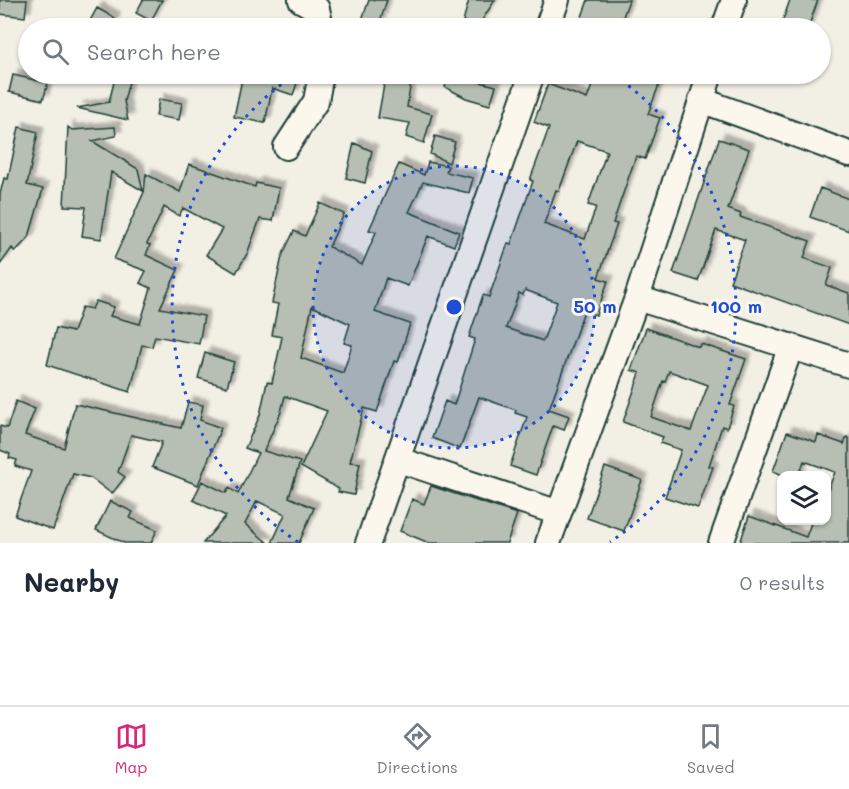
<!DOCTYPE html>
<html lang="en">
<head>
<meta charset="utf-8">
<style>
  body { margin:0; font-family:Mali,sans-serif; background:#f2f2f3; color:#1f2937 }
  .controls { position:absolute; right:18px; bottom:18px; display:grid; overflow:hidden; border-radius:12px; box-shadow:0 2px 4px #0004 }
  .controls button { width:54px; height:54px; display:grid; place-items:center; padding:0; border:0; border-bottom:2px solid #e0e1e3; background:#fff; color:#1f2937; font:30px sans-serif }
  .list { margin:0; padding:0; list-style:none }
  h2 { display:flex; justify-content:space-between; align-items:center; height:78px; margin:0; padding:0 24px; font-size:26px }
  h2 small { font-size:20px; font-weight:400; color:#747a83 }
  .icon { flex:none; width:33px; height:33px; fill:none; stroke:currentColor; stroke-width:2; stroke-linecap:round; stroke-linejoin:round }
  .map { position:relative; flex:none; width:849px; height:543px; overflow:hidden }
  .search { position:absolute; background:#fff; box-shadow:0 2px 4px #0004; left:18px; right:18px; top:18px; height:66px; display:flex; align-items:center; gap:15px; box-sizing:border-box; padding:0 21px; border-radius:33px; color:#747a83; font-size:22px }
  .sheet { height:162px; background:#fff }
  nav { display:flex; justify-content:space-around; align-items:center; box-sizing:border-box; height:84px; border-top:2px solid #e0e1e3; background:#fff; font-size:16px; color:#747a83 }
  nav a { display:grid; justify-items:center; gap:3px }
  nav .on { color:#db2777 }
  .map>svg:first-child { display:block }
</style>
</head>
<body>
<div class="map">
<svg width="849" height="543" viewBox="0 0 849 543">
  <defs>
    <filter id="shadow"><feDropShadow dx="5.5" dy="-5.5" stdDeviation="1.5" flood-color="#0004"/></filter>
  </defs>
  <rect width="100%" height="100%" fill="#f2f0e5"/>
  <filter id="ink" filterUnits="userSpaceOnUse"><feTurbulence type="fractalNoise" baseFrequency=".0167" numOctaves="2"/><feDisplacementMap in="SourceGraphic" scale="12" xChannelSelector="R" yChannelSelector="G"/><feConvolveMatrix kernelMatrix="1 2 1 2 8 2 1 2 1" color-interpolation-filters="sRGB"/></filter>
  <g filter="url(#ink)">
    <path fill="#b7beb3" stroke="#1f3d34" stroke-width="1.5" fill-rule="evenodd" filter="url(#shadow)" d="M0,0H27L25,17L0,14Z
      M143,0H162L151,21L136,13Z
      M369,0H387L378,28H359Z
      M469,0H495L477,28L463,21Z
      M588,0H629L619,28H590L579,25Z
      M790,0H818L808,28H780Z
      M97,8L115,18L110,28H86Z
      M116,74H131L124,101L128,120L77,108L109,102Z
      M236,74H300L293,95L272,88L265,123L234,117L242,79L236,77Z
      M449,74L496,86L490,105L466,98L445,87Z
      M596,74H652L662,77L648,114L660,118L645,159L636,156L613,223L617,224L598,278L608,281L596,315L584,311L549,409L569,416L564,430L553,426L536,475L510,466L527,417L515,413L516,410L479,397L460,449L432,438L445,401L454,405L475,339L469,337L483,295L489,297L508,243L511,244L533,181L530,180L549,128L534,122L548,84L587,99ZM577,141L607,151L588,205L596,207L585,239L544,224L556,190L559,191ZM525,290L557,302L543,341L506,328L519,293L523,295Z
      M13,75L48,83L43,100L9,92Z
      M385,79L411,81L407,107L432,114L424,143L406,137L410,123L378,118Z
      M159,99L182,103L179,120L156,116Z
      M19,127L38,132L27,185L43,189L29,237L15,252L12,248L0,265V194L4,178L8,179Z
      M68,127L72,130L115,127L116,136L92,141L138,169L143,191L111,172L101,239L82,236L86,207L64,206Z
      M435,136L455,142L449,163L430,154Z
      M719,139L749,149L728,209L741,214L740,217L810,241L804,258L832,268L826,285L849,293V325L730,282L745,240L716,230L698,281L673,273Z
      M354,143L372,151L365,183L346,178Z
      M428,162L448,166L446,172L473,178L469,193L423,182L409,212L459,232L454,246L428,236L408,286L386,278L375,312L410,324L398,362L394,361L377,412L364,408L350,462L360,463L354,495L338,492L339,489L301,467L327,411L285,396L281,412L264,451L300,462L289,497L314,508L299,543H272L285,514L257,501L245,524L268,543H203L226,516L193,500L202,481L226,493L229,488L238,494L258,453L245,448L260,415L267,382L272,383L282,337L272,335L278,304L272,303L282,256L294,231L305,236L320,203L344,214L329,247L362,265L376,232L369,230L399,164L424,175ZM312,306L350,324L344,343L352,345L343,373L301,358Z
      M189,164L255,187L256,183L279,188L273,221L260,219L247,254L236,273L206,255L222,229L183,208L179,216L164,207L147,244L150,245L146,255L178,270L160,308L204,316L199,344L155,336L152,347L142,345L130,392L47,365L56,328L73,332L82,307L92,309L96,301L114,307L110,316L140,324L151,288L140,283L146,271L114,259L144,192L146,174L180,192Z
      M820,188L849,199V231L810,217Z
      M646,328L699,347L701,344L746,359L730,405L734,406L727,428L722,426L709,466L713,467L698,508L665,497L681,450L660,443L663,437L623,422L640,373L631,370ZM669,371L708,385L691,431L651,417L663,381L665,382Z
      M205,353L234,362L227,387L198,378Z
      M16,401L35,409L25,435L64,448L75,404L181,428L188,402L203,405L200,420L221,428L198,485L152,467L162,442L131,435L118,472L125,477L112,494L91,478L73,474L53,530L15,516L31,471L15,466L17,460L9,458L10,454L0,450V426L7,428Z
      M787,432L816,442L818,435L844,444L847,437L849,438V543H740L749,516L806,537L812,520H826V495L835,472L804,461L799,476H785L773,471Z
      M605,467L642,480L624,531L587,518Z
      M431,486L517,514L507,543H429L400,531L412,499L424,504Z
      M110,501L133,512L130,518L157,530L151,543H124L96,530Z"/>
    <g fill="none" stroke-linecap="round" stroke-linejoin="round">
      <g stroke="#1f3d34" stroke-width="28">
        <path id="minor" d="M301,0L317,9L321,28
          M547,28L557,0
          M724,28L734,0
          M701,100L849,154
          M286,147L316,101L321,74
          M637,298L849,365
          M399,460L559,513
          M368,543L532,74
          M548,543L637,298L710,74
          M721,543L791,346"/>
      </g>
      <use href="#minor" stroke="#fbf7ec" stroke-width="24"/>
    </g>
  </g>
  <circle cx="454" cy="307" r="141" fill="#1d4ed8" fill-opacity=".12"/>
  <g fill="none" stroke="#1d4ed8" stroke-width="3" stroke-dasharray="3 6">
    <circle cx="454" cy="307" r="141"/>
    <path d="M298 542A282 282 0 0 1 294 75M410 28A282 282 0 0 1 498 28M614 75A282 282 0 0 1 610 542"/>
  </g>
  <circle cx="454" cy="307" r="9" fill="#1d4ed8" stroke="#fbf7ec" stroke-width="3"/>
  <g font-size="18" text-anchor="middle" font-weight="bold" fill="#1d4ed8" stroke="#fbf7ec" stroke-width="6" stroke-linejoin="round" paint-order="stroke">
    <text x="595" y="313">50 m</text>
    <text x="736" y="313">100 m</text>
  </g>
</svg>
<div class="controls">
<button><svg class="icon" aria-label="layers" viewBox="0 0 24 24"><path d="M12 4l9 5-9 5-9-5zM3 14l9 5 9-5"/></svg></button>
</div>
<div class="search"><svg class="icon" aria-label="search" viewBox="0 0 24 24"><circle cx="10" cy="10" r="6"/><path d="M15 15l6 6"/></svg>Search here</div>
</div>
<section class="sheet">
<h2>Nearby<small>0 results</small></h2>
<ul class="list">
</ul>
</section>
<nav>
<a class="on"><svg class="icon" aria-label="map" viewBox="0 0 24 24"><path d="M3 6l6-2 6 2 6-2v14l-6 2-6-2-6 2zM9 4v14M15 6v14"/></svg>Map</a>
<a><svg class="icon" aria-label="directions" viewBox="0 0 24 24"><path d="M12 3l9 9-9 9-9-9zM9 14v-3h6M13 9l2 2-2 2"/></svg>Directions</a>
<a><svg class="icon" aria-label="saved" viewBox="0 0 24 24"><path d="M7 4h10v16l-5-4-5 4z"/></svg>Saved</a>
</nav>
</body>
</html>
